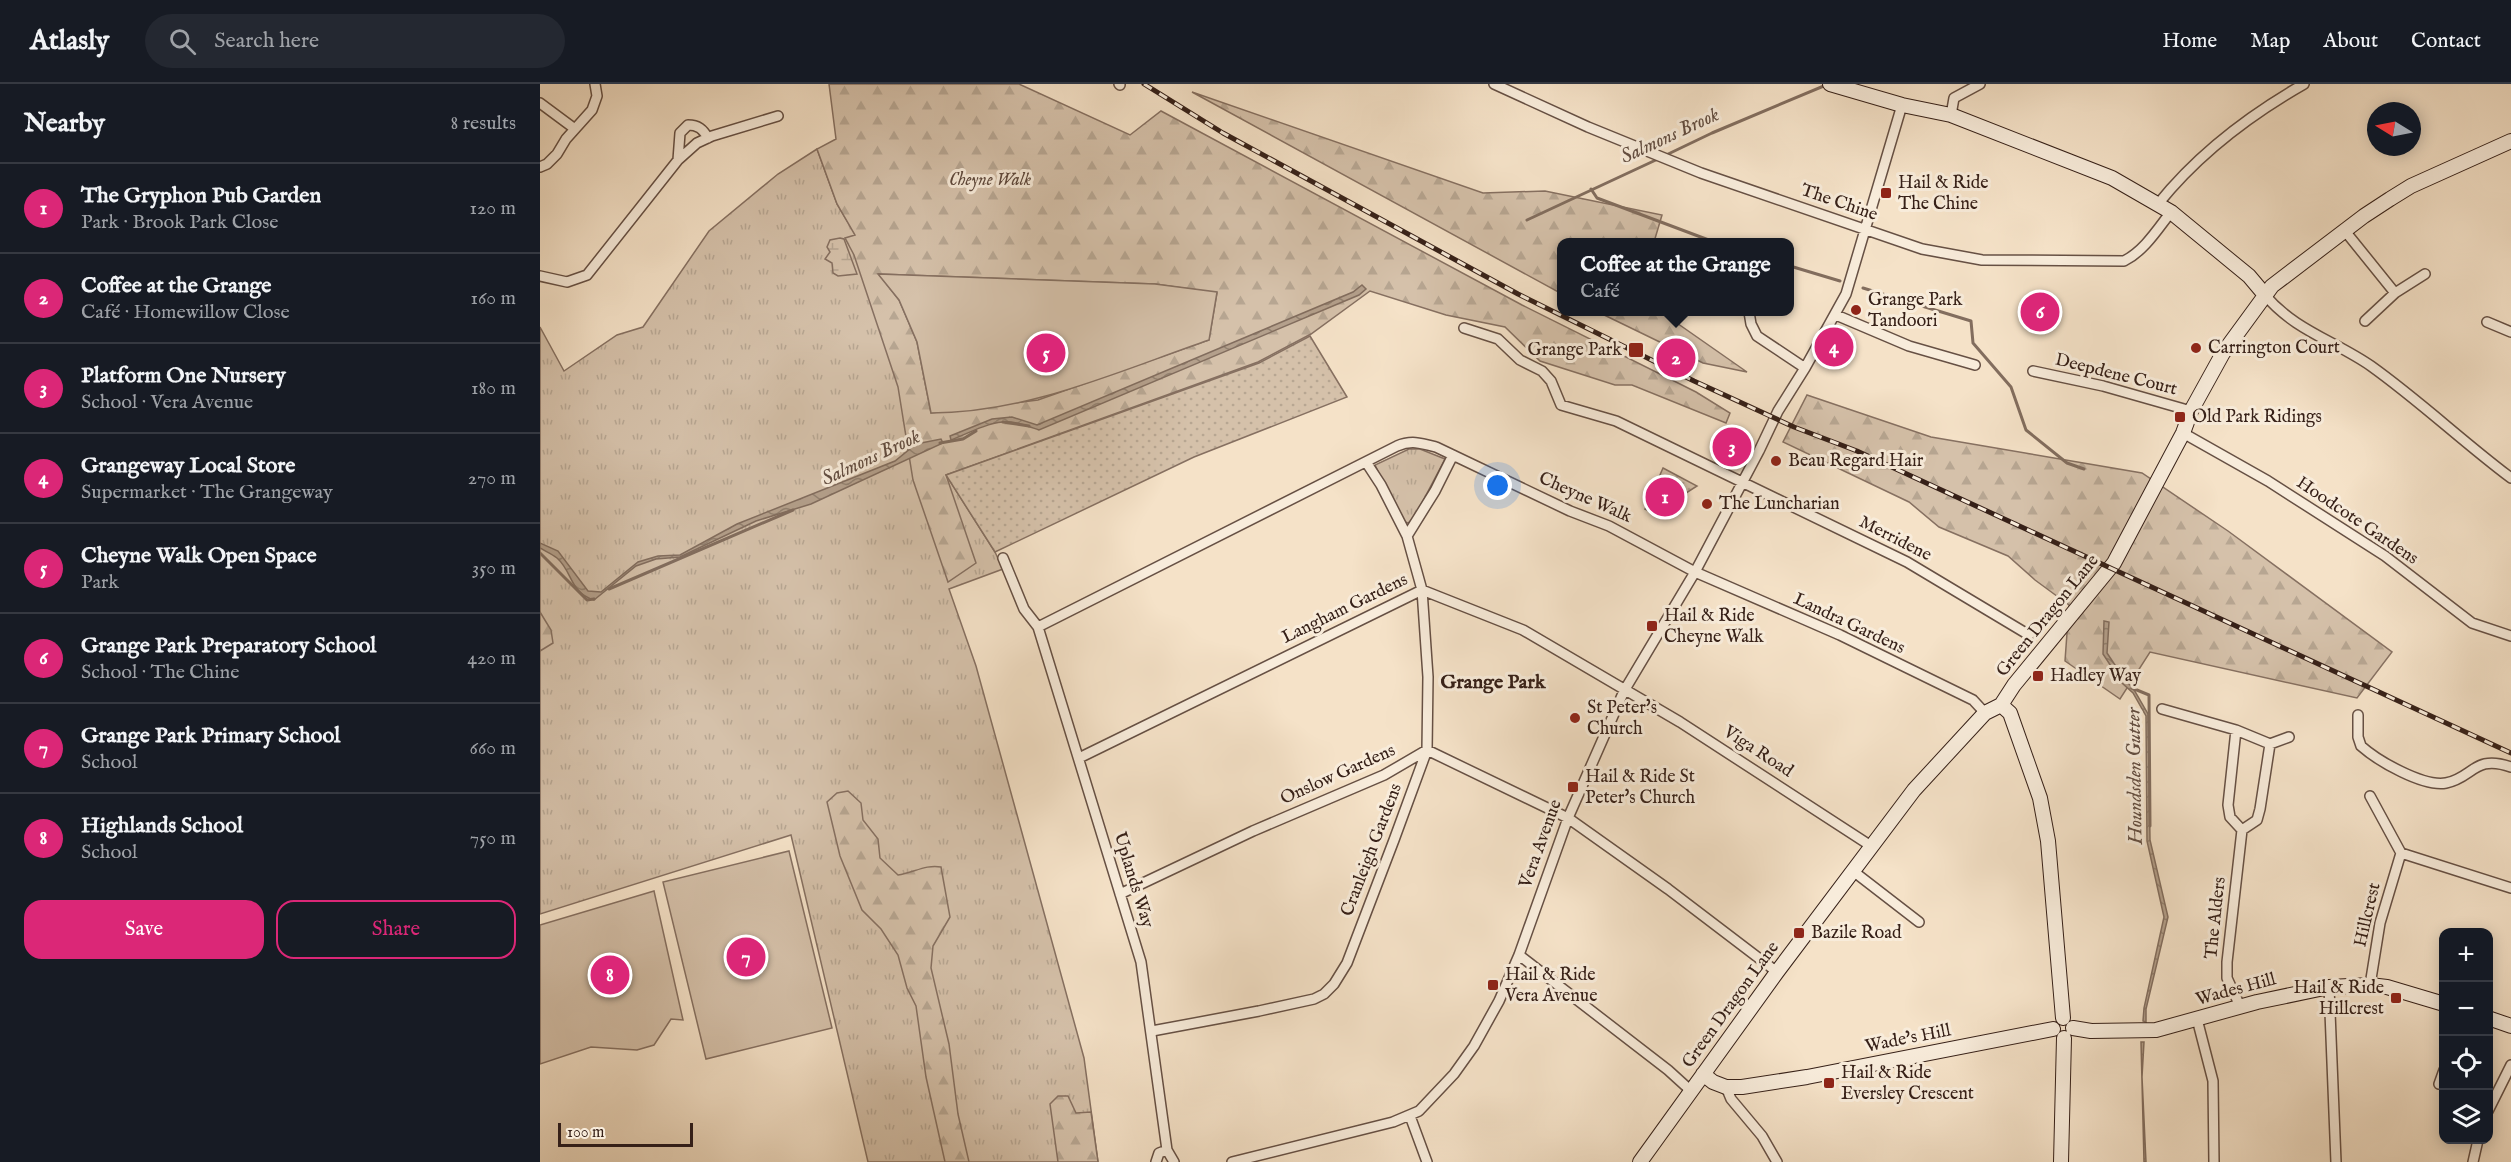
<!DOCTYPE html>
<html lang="en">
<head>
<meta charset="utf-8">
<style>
  body { margin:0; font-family:"IM FELL English",serif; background:#242831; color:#f1f3f6 }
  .controls { position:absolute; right:18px; bottom:18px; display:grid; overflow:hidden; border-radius:12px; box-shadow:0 3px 15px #0003 }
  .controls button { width:54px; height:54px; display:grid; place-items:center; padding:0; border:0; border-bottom:2px solid #363941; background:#171b24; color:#f1f3f6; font:30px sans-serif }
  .compass { position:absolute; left:1827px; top:18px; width:54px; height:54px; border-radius:50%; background:#171b24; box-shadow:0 3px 15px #0003; rotate:280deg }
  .scale { position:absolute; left:18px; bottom:15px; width:135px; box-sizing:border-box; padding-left:6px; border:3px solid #362018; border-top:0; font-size:16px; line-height:21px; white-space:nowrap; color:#362018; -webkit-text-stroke:4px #f8ecdb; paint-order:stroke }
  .you { position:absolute; left:958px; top:402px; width:21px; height:21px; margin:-15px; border:4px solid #fff; border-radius:50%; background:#1a73e8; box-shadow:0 0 0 9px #1a73e833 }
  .badge { display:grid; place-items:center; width:39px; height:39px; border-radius:50%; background:#db2777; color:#fff; font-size:20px; font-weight:700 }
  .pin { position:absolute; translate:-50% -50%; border:3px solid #fff; box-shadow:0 2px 6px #0006 }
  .popup { position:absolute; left:1017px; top:154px; width:237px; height:78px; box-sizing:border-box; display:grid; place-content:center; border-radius:12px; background:#171b24; filter:drop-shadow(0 2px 4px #0005); font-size:20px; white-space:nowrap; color:#9ea1a6 }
  .popup b { font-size:22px; color:#f1f3f6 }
  .popup::after { content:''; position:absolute; left:50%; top:100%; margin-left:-12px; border:12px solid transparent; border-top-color:#171b24 }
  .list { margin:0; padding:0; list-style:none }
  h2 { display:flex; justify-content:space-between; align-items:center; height:78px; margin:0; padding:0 24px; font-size:26px }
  h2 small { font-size:20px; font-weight:400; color:#9ea1a6 }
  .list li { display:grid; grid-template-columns:39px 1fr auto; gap:18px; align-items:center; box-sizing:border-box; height:90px; padding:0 24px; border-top:2px solid #363941 }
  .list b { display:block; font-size:22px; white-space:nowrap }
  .list p { margin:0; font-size:20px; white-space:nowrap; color:#9ea1a6 }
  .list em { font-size:20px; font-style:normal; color:#9ea1a6 }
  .actions { display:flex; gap:12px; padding:18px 24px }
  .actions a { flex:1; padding:14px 0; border:2px solid #db2777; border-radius:18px; text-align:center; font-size:21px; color:#db2777 }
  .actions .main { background:#db2777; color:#fff }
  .icon { flex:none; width:33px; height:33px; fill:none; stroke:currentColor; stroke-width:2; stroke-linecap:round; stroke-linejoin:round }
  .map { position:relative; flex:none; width:1971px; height:1078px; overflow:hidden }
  header { display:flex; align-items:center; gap:36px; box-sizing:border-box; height:84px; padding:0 30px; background:#171b24; border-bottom:2px solid #363941 }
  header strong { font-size:28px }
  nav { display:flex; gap:33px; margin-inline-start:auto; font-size:21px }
  .search { width:420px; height:54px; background:#242831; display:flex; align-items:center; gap:15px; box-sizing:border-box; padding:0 21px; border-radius:33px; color:#9ea1a6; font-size:22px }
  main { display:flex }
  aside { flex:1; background:#171b24 }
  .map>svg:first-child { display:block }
</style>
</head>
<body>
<header>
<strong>Atlasly</strong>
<div class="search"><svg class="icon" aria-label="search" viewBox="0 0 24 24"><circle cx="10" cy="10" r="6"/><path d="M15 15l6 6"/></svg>Search here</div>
<nav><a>Home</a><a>Map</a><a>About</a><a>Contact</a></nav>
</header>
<main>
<aside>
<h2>Nearby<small>8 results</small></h2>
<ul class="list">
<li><span class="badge">1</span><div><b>The Gryphon Pub Garden</b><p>Park · Brook Park Close</p></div><em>120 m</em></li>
<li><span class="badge">2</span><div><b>Coffee at the Grange</b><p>Café · Homewillow Close</p></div><em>160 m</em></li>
<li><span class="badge">3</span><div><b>Platform One Nursery</b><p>School · Vera Avenue</p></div><em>180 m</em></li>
<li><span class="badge">4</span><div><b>Grangeway Local Store</b><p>Supermarket · The Grangeway</p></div><em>270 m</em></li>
<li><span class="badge">5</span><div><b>Cheyne Walk Open Space</b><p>Park</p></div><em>350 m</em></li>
<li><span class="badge">6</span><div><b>Grange Park Preparatory School</b><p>School · The Chine</p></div><em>420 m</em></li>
<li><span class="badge">7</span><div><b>Grange Park Primary School</b><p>School</p></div><em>660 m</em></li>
<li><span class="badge">8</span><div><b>Highlands School</b><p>School</p></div><em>750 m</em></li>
</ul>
<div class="actions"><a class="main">Save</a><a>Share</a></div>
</aside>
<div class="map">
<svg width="1971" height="1078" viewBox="0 0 1971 1078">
  <defs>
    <pattern id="grass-tufts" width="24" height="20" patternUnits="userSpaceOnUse" patternTransform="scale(1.5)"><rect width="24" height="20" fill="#d5c1aa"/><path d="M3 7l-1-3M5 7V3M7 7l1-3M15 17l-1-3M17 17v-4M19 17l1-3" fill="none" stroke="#b7a692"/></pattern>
    <pattern id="forest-firs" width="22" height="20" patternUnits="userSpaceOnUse" patternTransform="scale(1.5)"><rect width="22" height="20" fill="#d5c1aa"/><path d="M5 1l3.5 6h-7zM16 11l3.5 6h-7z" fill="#b7a692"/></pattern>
    <pattern id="wetland-marsh" width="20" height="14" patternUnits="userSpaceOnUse" patternTransform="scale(1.5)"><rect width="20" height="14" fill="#d5c1aa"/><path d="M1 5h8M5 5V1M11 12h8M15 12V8" fill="none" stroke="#b7a692"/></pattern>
    <pattern id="garden-dots" width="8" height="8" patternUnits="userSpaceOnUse" patternTransform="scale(1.5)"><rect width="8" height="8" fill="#d5c1aa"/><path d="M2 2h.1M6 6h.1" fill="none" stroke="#b7a692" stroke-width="1.8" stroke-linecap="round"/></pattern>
    <pattern id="water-waves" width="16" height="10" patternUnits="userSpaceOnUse" patternTransform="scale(1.5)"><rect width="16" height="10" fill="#b4a08c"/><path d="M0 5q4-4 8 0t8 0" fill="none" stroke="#938271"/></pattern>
  </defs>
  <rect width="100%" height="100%" fill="#f5e2c8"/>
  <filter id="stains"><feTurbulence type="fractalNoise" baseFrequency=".00333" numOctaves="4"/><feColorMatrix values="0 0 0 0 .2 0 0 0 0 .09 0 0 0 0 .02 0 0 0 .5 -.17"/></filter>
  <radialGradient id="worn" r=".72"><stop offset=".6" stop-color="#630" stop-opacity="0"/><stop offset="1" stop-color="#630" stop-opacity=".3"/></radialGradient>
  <path fill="url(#grass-tufts)" stroke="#867061" stroke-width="1.5" d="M277,65L297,120L339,190L496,194L718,278L406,391L455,468L463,485L409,505L436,582L544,974L558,1078H328L251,751L0,830V243L24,287L77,251L103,243L169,147L238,90Z
    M869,365H880L905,375L874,434L868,439L862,437L835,381Z"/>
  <path fill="url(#forest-firs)" stroke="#867061" stroke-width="1.5" fill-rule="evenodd" d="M289,0H479L590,51L621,27L982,221L1156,308L1190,329L1186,339L1092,301H1075L1000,277L965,243L906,231L830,207L771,250L718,278L406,391L436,479L408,498L373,396L358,303L314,171L305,154L315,151L297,120L277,65L296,55ZM339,190L615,200L677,209L669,256L498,316L391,329L377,258L359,216Z
    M652,8L943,109L1005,107L1122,131L1114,158H1022V210Z
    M1058,228H1121L1207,288L1163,279Z
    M1267,311L1391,353L1602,389L1688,447L1852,568L1817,614L1610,568L1580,615L1525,577L1529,521L1495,496L1468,472L1399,443L1369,418L1243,358Z
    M0,528L11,546L13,559L0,567Z
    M308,707L321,719L323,736L338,755L340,774L358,791C373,789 386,780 401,783L410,833L393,862L391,884L409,960L418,1030L429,1078H405L386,993L376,922L367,904L358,871L341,845L322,826L300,772L287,718L297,709Z
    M518,1012H528L536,1029L551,1028L558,1078H518L510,1020Z"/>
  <path fill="url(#wetland-marsh)" stroke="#867061" stroke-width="1.5" d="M300,154L304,155L317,190L298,192L293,189L292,179L285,175L290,168L287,163L290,156Z"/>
  <path fill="#d5c1aa" stroke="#867061" stroke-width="1.5" d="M338,190L615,200L677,208L669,256C579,287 488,329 391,329L377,258L359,216Z
    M249,767L292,944L166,975L123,798Z
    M114,807L143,936L131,935L114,961L97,966L51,963L0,980V841Z"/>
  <path fill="url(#garden-dots)" stroke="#867061" stroke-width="1.5" d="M770,252L807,313L654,373L455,468L406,391L719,279Z
    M1123,384L1157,402L1118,427L1116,430L1105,425Z"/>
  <path fill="url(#water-waves)" stroke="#826d5e" stroke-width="1.5" d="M822,201L826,205L819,211L499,346C490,343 480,339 471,338C451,336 430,349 411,356L410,352L452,335L472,333L497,341L813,208Z
    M401,355L403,359L271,420L216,437L140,473L116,475L96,482L54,516C29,508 33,488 17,474C12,470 5,467 0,464V459L18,467L48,507L61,508L98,478L118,472L140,471L197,440L355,377L376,360Z
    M1564,537L1569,538L1567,569L1585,596L1593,604L1608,630L1610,756L1628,833L1606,925V938L1603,937L1604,924L1624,833L1607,757L1606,632L1593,609L1582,599L1563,570Z
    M1601,958H1604L1602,993L1606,1078H1604Z"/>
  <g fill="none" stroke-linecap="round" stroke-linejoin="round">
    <path stroke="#826d5e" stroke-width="3" d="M1124,72L1172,49L1286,1
      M1051,105L1057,114L1174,158
      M987,136L1118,75
      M1250,182L1300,197
      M1323,204L1431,237L1433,259L1471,303L1486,346L1527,379L1544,385
      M463,338L489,342
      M400,359L423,355L436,347
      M0,469L47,516L54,515
      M69,505L253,426
      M1592,604L1609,611L1610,742"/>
    <g stroke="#665044" stroke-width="12">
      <path id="street" d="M579,0L580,1
        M954,0L1048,43L1161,89L1382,165L1442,176L1584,177C1604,167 1617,146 1631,128
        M0,19L35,45
        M1411,31L1414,14L1440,0
        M138,76L140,49L148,41C158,41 163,45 168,54
        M0,83L7,80L17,70L26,55L52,26L57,12L55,0
        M1618,120C1658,70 1708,32 1764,0
        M1805,147L1855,209
        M0,192L27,198L47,191L138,76L157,59L172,52L238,32
        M1725,211C1754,246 1795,257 1831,282C1880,317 1923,358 1971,394
        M1209,228L1211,240L1217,252L1265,284
        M1296,231L1369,262L1435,281
        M1825,237L1855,209L1885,190
        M1947,238L1971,248
        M924,244L958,255L980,276L1002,287L1011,297L1021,321L1076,337L1367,478L1489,551
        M1493,287L1563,302L1651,327
        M1643,349L1728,397L1845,472L1932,539L1971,552
        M867,452L895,407L913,371
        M463,474L484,525L498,543L601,878L627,1066L634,1078
        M498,543L857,362C871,356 881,359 896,363L1030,427L1069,442L1155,488L1300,551L1433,616L1445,629
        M1622,625L1696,646
        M1818,631V653L1821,662C1838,677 1883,703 1906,699C1933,694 1934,670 1971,683
        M1730,660L1749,653
        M539,674L882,506L983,546L1140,638L1331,762
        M1861,769L1971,804
        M1313,787L1379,838
        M580,810L713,747L844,691L887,666L1028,734L1128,805L1237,888
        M979,871L1128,986L1150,1006
        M1830,901L1840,839L1861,769L1830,712
        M1789,903L1796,1078
        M1700,922L1687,894V878L1702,746L1717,736L1720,725L1730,660L1696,646L1688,721L1690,733L1702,746
        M1657,935L1673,997L1674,1078
        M612,947L719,927L774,915L784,910L794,900L807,879L854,756L887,666L888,593L882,506L867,452L841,401L826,378
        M1899,1000L1904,986
        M1186,1003L1191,1015L1222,1052L1237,1078
        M1948,1027L1971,981
        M870,1032L887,1078
        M616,1078L619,1069L627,1066
        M692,1078L853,1038L879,1027L914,990L934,962L959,917L979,871L1028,734L1084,607L1155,488L1219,367L1238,327L1265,284L1306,210L1362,21
        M1933,1078L1938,1056"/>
    </g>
    <g stroke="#362018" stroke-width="16">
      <path id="secondary" d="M1290,0L1362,21L1411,31L1572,94L1631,128L1709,192L1725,211
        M1461,621L1470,629L1500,714L1508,757L1523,934
        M1948,934L1971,942
        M1533,944L1551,947L1616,946L1717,918L1789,903L1830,901L1847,903L1904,920
        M1163,990L1173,998L1186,1003H1202L1267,993L1513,945
        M1100,1078L1237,888L1374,706L1445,629L1461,621L1474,601L1574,479L1643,349L1651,327L1683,269L1732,202L1824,132L1850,115L1871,102L1971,57
        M1521,1078L1524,954"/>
    </g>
    <use href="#street" stroke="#f8ecdb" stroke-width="9"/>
    <use href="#secondary" stroke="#f8ecdb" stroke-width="14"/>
    <g stroke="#362018" stroke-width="5">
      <path id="rail" d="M604,0L683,49L978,210L1154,297L1254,343L1317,367L1971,669"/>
    </g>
    <use href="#rail" stroke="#f8ecdb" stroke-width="3" stroke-dasharray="9" stroke-linecap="butt"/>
  </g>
  <g fill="#8f2418" stroke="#f8ecdb" stroke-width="2">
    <rect x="1340" y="103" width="12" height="12" rx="3"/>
    <circle cx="1316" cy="226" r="6"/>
    <circle cx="1656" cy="264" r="6"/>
    <rect x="1088" y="258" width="16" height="16" rx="3"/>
    <rect x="1634" y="327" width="12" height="12" rx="3"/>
    <circle cx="1236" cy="377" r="6"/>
    <circle cx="1167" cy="420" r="6"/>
    <rect x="1106" y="536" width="12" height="12" rx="3"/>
    <rect x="1492" y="586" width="12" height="12" rx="3"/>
    <circle cx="1035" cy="634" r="6"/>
    <rect x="1027" y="697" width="12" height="12" rx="3"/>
    <rect x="1253" y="843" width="12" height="12" rx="3"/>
    <rect x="947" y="895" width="12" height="12" rx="3"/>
    <rect x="1850" y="908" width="12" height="12" rx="3"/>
    <rect x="1283" y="993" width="12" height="12" rx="3"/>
  </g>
  <g text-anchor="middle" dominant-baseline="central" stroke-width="6" stroke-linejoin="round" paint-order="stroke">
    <g font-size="18" font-style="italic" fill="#5e483c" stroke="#f8ecdb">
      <text x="450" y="96">Cheyne Walk</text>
    </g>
    <g font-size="18" fill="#362018" stroke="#f8ecdb" text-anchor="start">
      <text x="1358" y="99">Hail &amp; Ride<tspan x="1358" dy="21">The Chine</tspan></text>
      <text x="1328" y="216">Grange Park<tspan x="1328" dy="21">Tandoori</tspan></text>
      <text x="1668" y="264">Carrington Court</text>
      <text x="1082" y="266" text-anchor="end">Grange Park</text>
      <text x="1652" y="333">Old Park Ridings</text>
      <text x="1248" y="377">Beau Regard Hair</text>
      <text x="1179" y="420">The Luncharian</text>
      <text x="1124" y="532">Hail &amp; Ride<tspan x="1124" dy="21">Cheyne Walk</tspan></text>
      <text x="1510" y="592">Hadley Way</text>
      <text x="1047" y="624">St Peter's<tspan x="1047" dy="21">Church</tspan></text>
      <text x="1045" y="693">Hail &amp; Ride St<tspan x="1045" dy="21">Peter's Church</tspan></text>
      <text x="1271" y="849">Bazile Road</text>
      <text x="965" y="891">Hail &amp; Ride<tspan x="965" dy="21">Vera Avenue</tspan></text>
      <text x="1844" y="904" text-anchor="end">Hail &amp; Ride<tspan x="1844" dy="21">Hillcrest</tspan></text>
      <text x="1301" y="989">Hail &amp; Ride<tspan x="1301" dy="21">Eversley Crescent</tspan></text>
    </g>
    <g font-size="18" fill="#362018" stroke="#f8ecdb">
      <text transform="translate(1299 119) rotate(19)">The Chine</text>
      <text transform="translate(1576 291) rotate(14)">Deepdene Court</text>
      <text transform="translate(1045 414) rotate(24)">Cheyne Walk</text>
      <text transform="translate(1817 437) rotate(34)">Hoodcote Gardens</text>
      <text transform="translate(1355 455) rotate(27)">Merridene</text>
      <text transform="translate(805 525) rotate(-26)">Langham Gardens</text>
      <text transform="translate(1508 532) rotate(-51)">Green Dragon Lane</text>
      <text transform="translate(1309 540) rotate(25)">Landra Gardens</text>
      <text transform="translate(1218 668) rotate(33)">Viga Road</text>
      <text transform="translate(798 691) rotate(-24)">Onslow Gardens</text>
      <text transform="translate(1001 760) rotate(-70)">Vera Avenue</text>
      <text transform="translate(832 766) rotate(-69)">Cranleigh Gardens</text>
      <text transform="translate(593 796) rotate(73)">Uplands Way</text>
      <text transform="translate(1828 831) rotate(-77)">Hillcrest</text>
      <text transform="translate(1676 834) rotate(-84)">The Alders</text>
      <text transform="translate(1696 906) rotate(-15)">Wades Hill</text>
      <text transform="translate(1191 921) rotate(-54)">Green Dragon Lane</text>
      <text transform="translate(1368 955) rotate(-11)">Wade's Hill</text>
    </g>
    <g font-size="20" font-style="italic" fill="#624d41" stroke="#f8ecdb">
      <text transform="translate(1130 52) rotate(-25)">Salmons Brook</text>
      <text transform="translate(331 374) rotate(-25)">Salmons Brook</text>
      <text transform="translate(1595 692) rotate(-91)">Houndsden Gutter</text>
    </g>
    <g font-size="20" font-weight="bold" fill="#362018" stroke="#f8ecdb">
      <text x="953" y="598">Grange Park</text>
    </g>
  </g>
  <rect width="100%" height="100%" filter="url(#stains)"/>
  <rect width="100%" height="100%" fill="url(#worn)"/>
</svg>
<div class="controls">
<button>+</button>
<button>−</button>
<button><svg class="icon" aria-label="locate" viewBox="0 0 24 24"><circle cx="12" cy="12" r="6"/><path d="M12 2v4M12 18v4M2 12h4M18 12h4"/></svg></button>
<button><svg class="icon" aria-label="layers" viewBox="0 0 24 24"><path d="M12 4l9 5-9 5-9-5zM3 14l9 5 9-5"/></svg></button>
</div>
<svg class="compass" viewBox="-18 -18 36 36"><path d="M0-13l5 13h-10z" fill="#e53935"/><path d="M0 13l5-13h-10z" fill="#9ea1a6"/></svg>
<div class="scale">100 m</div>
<div class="you"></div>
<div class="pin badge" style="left:1125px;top:413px">1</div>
<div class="pin badge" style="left:1136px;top:274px">2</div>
<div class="popup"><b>Coffee at the Grange</b>Café</div>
<div class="pin badge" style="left:1192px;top:363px">3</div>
<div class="pin badge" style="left:1294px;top:263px">4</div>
<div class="pin badge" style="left:506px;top:269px">5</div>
<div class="pin badge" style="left:1500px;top:228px">6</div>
<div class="pin badge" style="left:206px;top:873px">7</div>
<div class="pin badge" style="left:70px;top:891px">8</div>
</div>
</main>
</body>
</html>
